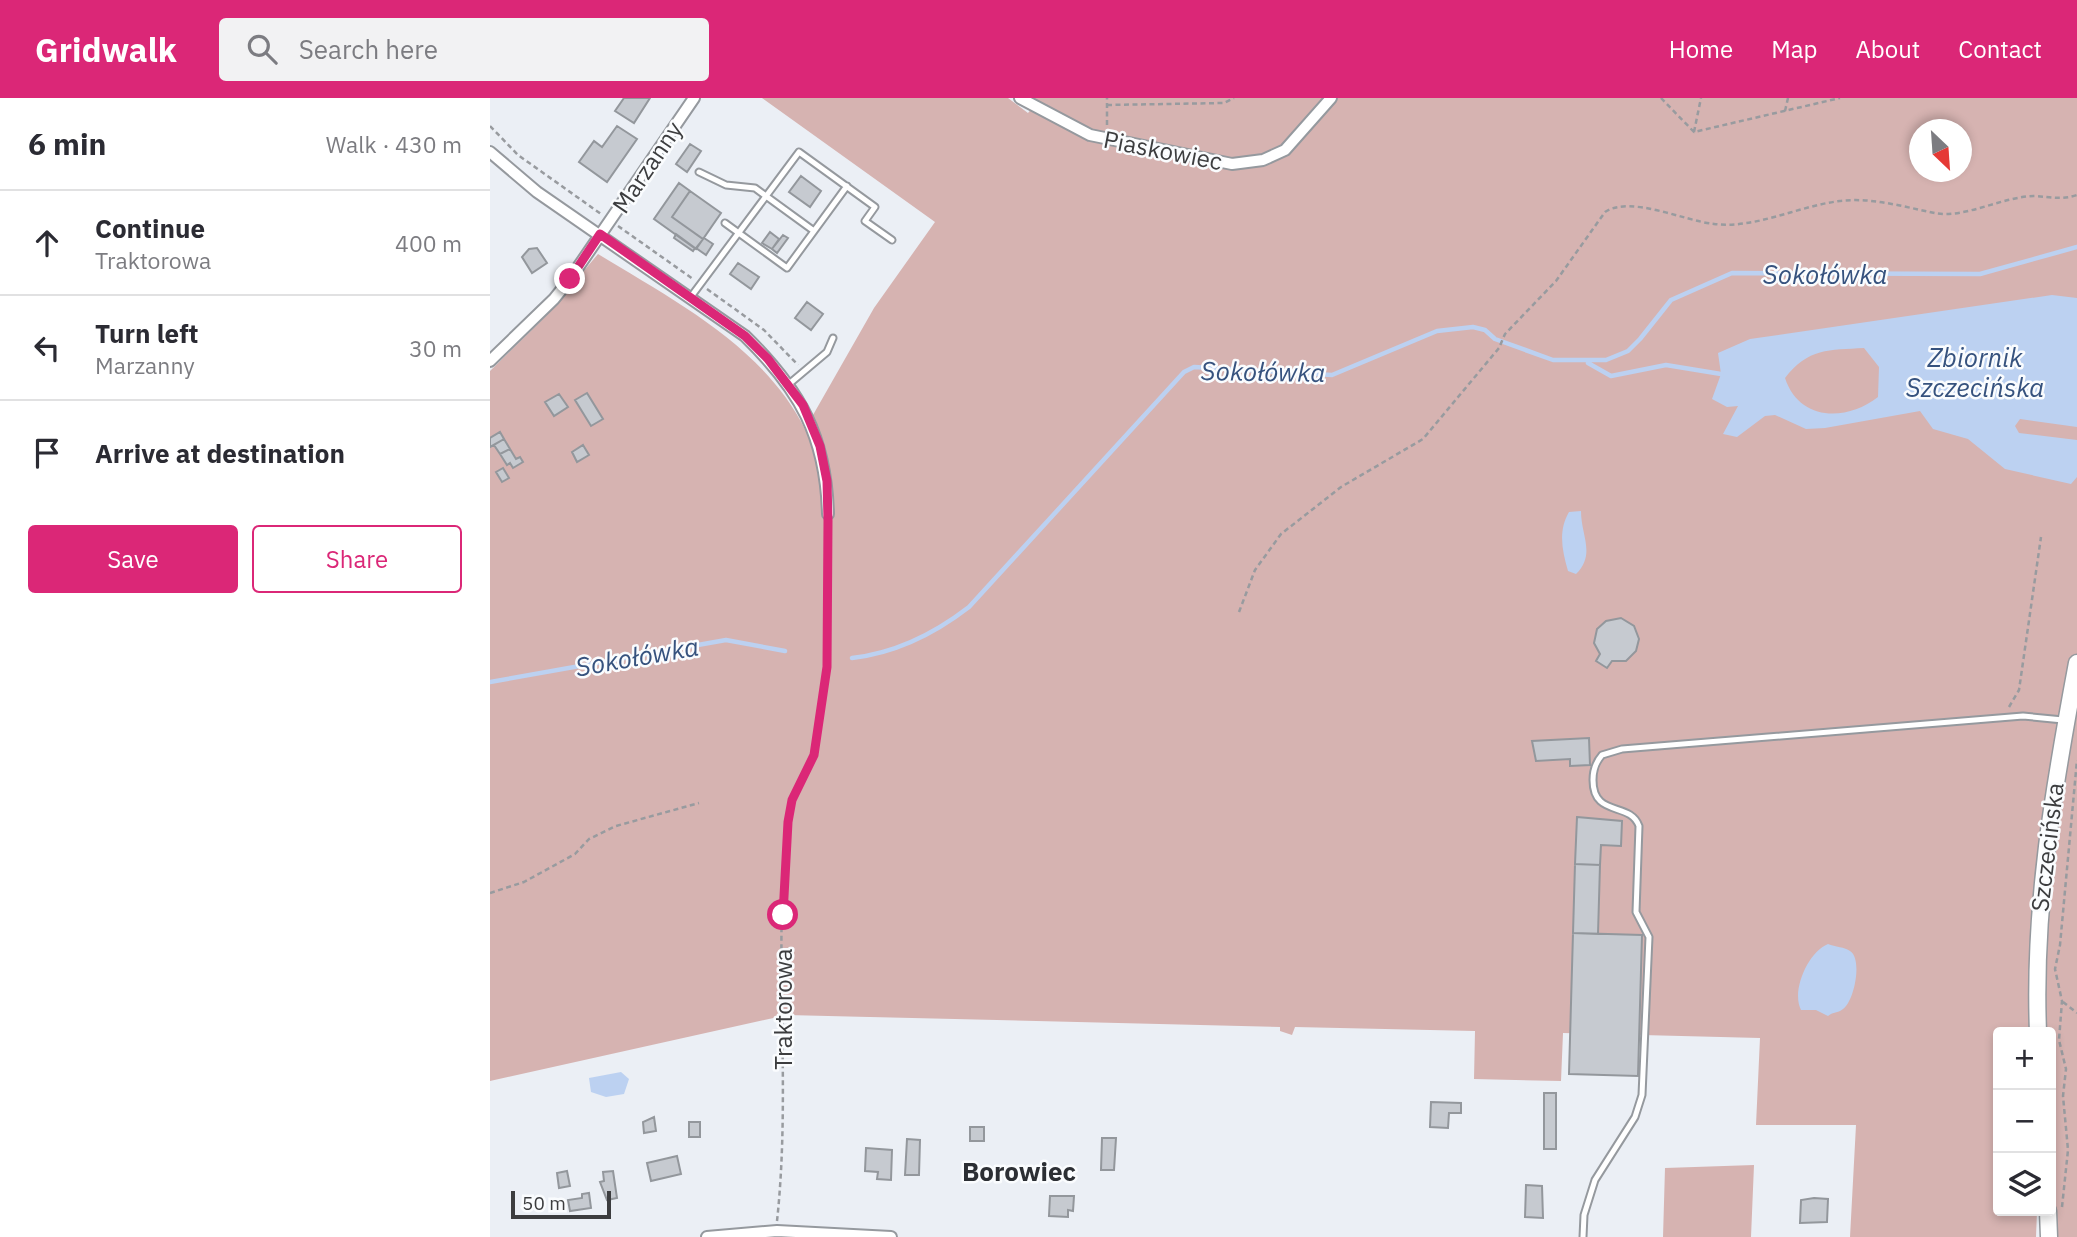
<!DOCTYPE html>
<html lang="en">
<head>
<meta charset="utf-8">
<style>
  body { margin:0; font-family:"IBM Plex Sans",sans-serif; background:#f2f2f3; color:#2b2b33 }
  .controls { position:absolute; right:21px; bottom:21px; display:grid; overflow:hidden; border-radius:7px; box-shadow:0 4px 10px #0003 }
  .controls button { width:63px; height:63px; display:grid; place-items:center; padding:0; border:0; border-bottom:2px solid #e1e1e2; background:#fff; color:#2b2b33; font:35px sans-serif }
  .compass { position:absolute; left:1419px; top:21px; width:63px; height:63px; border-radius:50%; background:#fff; box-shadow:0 4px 10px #0003; rotate:155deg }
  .scale { position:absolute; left:21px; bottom:18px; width:100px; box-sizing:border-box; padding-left:7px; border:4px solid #3c3d3f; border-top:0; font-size:19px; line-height:24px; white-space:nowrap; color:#3c3d3f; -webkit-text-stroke:5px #fafcfe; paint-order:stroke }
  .stop { position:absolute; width:21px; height:21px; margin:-16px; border:5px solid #db2777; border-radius:50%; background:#fff }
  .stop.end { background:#db2777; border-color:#fff; box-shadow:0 2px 7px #0008 }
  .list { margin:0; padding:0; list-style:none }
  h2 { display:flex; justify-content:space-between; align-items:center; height:91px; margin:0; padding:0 28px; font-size:30px }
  h2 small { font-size:23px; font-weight:400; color:#7c7c81 }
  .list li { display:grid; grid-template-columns:46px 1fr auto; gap:21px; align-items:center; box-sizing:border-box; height:105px; padding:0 28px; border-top:2px solid #e1e1e2 }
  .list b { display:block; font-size:26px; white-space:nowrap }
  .list p { margin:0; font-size:23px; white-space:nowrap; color:#7c7c81 }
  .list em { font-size:23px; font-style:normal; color:#7c7c81 }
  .actions { display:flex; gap:14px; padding:21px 28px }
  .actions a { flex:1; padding:16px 0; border:2px solid #db2777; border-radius:7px; text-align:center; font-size:24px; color:#db2777 }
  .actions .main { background:#db2777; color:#fff }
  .icon { flex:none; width:38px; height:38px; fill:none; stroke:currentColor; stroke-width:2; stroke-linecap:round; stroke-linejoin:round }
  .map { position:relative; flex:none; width:1587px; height:1139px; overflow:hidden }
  header { display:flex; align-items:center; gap:42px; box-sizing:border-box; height:98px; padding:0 35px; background:#db2777; color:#fff }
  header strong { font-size:33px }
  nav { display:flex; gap:38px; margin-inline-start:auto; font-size:24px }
  .search { width:490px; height:63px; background:#f2f2f3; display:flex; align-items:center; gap:18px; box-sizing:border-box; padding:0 24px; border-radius:7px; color:#7c7c81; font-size:26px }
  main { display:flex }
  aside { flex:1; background:#fff }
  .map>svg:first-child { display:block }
</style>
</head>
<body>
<header>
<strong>Gridwalk</strong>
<div class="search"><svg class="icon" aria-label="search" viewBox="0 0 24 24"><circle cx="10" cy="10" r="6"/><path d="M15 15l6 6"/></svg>Search here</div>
<nav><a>Home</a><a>Map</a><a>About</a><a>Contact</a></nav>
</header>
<main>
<aside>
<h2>6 min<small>Walk · 430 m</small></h2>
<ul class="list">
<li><svg class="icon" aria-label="ahead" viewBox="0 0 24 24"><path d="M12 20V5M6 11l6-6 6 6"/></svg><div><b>Continue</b><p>Traktorowa</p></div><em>400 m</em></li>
<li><svg class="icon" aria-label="left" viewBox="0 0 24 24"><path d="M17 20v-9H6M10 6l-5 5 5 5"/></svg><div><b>Turn left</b><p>Marzanny</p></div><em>30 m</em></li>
<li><svg class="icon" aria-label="arrive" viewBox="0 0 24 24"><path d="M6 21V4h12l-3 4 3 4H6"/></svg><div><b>Arrive at destination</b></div></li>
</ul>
<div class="actions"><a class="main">Save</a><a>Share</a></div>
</aside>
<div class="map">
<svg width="1587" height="1139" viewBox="0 0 1587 1139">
  <rect width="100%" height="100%" fill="#ebeff5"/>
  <path fill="#d6b3b1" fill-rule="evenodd" d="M272,0H518L538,15L548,3L542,0H1587V1139H1567L1561,1038V934H1508V1113H1547L1546,1139H1360L1366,1027H1266L1270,940L1073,935L1071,983L984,981L985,933L805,929L802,937L790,933V929L297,917L0,983V273L55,219L108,156C185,203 273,248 315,331L384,210L445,124ZM1430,32H1472V74H1430Z
    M1264,1067L1261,1139H1173L1175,1070Z"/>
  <path fill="#bcd1f1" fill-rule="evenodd" d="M1562,197L1587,200V329L1530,321L1525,328L1529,335L1587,342V379L1581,386L1515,371L1478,341L1443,331L1430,313L1335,330L1316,331L1285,317L1275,318L1247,339L1233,336L1248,308L1237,309L1222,301L1231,276L1228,255L1260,241ZM1374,250L1389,269L1388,299C1356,324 1309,323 1295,280C1318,250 1339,252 1374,250Z
    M1091,413C1091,438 1106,456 1086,476L1078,473C1072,452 1068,433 1079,414Z
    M1338,846C1345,849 1355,849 1360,853C1373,861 1364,904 1353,911C1347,916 1344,913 1338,918L1326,912H1311C1301,893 1318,854 1338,846Z
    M131,974L139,981L134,996L116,999L101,994L99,980Z"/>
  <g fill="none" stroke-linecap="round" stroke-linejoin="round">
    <path stroke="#bcd1f1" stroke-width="4.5" d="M1098,265L1121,278L1176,267L1231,276
      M362,560C406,555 444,536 479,509L694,274L704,269L842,277L947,233L983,229L995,232L1005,241L1063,262H1116L1138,253L1150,241L1181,202L1242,175L1490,176L1587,149
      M0,584L236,542L295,553"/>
  </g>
  <path fill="#c6cad0" stroke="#93979c" stroke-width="2" d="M134,0H160L144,25L125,13Z
    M127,28L147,41L117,84L89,64L104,43L112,49Z
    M200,46L211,53L197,74L186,66Z
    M311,78L331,93L320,109L299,94Z
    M189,85L200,93L182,119L213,141L206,151L164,121Z
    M200,93L231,115L213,141L182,119Z
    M280,134L289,141L282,151L272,145Z
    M186,136L205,150L203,153L184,140Z
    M293,137L298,140L287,155L282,151Z
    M214,140L223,146L216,157L206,150Z
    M47,150L57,165L42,175L32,159L39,151Z
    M248,165L269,179L261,191L240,176Z
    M317,204L333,216L321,232L305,220Z
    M97,295L113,321L101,328L85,302Z
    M69,296L78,309L64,318L55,304Z
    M10,334L14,341L0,349V340Z
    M14,341L20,351L10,356L4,347Z
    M93,347L99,357L87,364L82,354Z
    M20,351L26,361L30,359L33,364L23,370L20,365L17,367L10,356Z
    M13,370L19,380L12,384L6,374Z
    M1131,520L1144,528L1149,541L1146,553L1136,563H1122L1117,570L1106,563L1110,556L1104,545L1107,531L1116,523Z
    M1099,640L1100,667L1080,668V661L1046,663L1042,643Z
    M1087,719L1132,723L1131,748L1111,747L1110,767L1085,766Z
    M1085,766L1110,767L1108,836L1083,835Z
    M1083,835L1152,837L1148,978L1079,976Z
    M1054,995H1066V1051H1054Z
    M941,1004L971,1005V1015H959L958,1030L940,1029Z
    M164,1019L166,1033L154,1035L153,1024Z
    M199,1024H210V1039H199Z
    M480,1029H494V1043H480Z
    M612,1040H626L624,1072H611Z
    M417,1041L430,1042L429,1077H415Z
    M376,1050L402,1052L401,1082L387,1081L388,1074L375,1073Z
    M187,1058L191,1076L161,1083L157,1065Z
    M77,1073L80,1088L69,1090L67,1075Z
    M123,1073L127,1100L117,1102L110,1084L114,1083L113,1074Z
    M1036,1087L1052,1088L1053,1120L1035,1119Z
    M99,1095L101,1110L80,1113L78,1102L92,1100V1096Z
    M560,1098H584L583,1113L578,1112V1119L559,1118Z
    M1324,1100L1338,1101L1337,1124L1310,1125L1311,1102Z"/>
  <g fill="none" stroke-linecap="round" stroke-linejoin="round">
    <g stroke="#95999e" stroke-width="9">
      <path id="lane" d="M209,74L236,87L265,90L324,133
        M235,125L297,170L357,88
        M200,200L309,54L385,109L375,123L402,142
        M299,286L337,254L343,240
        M1093,1139L1094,1117L1105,1082L1145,1019L1152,997L1159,839L1146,814L1149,728C1140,703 1103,720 1103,682C1103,672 1105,665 1112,657L1132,651L1533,618L1573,622"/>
    </g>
    <g stroke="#95999e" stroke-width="14">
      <path id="street" d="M530,0L600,37L742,66L773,62L795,52L841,0
        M0,54L47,94L255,238C310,292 336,338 338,416
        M0,263L64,201L80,181L204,0
        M217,1139L287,1133L401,1139"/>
    </g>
    <g stroke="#95999e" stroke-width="19">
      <path id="secondary" d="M1548,934C1543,808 1564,688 1587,565
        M1558,1113L1559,1139"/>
    </g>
    <path stroke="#989b9f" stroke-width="2.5" stroke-dasharray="5 3.5" stroke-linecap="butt" d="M1171,0L1204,34L1350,0
      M617,7L734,5L744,0
      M1295,13L1298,0
      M617,27V0
      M0,28L28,57L111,116
      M1204,34L1211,0
      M128,128L203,181
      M217,191L274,232L308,267
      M781,282L784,267
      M749,514L765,472L791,436L851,389L933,341L1009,250L1015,236L1066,183L1115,114C1140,97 1195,123 1224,126C1266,131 1308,108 1350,103C1382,99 1414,109 1445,115C1474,121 1514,98 1545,98C1561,99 1572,102 1587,97
      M1519,609L1529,592L1551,439
      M0,795L34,784L85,756L99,741L126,728L209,705
      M1573,904L1587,915
      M1572,1109L1578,1052L1573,998L1576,971L1569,942L1572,903L1565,871L1570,847L1587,662
      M287,1123C301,993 284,862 296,732C300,698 321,671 328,638C342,569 338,497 338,427"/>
    <use href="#lane" stroke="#fff" stroke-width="5"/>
    <use href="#street" stroke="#fff" stroke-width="10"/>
    <use href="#secondary" stroke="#fff" stroke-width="16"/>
  </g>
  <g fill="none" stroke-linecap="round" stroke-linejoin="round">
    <path stroke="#db2777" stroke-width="9" d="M80,181L110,136L255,238L278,261L313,307L330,348L337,383L338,423L337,569L324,657L302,702L298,724L293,817"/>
  </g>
  <g text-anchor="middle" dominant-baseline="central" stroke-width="5" stroke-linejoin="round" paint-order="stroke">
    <g font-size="24" fill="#3c3d3f" stroke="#fafcfe">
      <text transform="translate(673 52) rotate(11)">Piaskowiec</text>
      <text transform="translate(157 69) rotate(-56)">Marzanny</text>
      <text transform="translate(1557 749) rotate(-83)">Szczecińska</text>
      <text transform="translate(293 911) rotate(-90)">Traktorowa</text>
    </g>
    <g font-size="26" font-style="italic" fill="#36527e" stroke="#fafcfe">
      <text x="1335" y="176">Sokołówka</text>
      <text x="1485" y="259">Zbiornik<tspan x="1485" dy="30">Szczecińska</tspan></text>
      <text transform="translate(773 273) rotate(1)">Sokołówka</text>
      <text transform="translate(147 558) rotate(-10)">Sokołówka</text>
    </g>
    <g font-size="26" font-weight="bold" fill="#2c2f34" stroke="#fafcfe">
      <text x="529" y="1073">Borowiec</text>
    </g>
  </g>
</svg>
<div class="controls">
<button>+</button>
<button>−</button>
<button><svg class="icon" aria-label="layers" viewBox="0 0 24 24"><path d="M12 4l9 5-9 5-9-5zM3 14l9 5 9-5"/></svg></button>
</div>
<svg class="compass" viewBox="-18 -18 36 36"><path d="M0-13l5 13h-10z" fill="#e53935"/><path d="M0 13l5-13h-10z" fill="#7c7c81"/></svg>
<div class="scale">50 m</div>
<div class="stop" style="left:293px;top:817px"></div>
<div class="stop end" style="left:80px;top:181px"></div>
</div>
</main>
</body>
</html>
